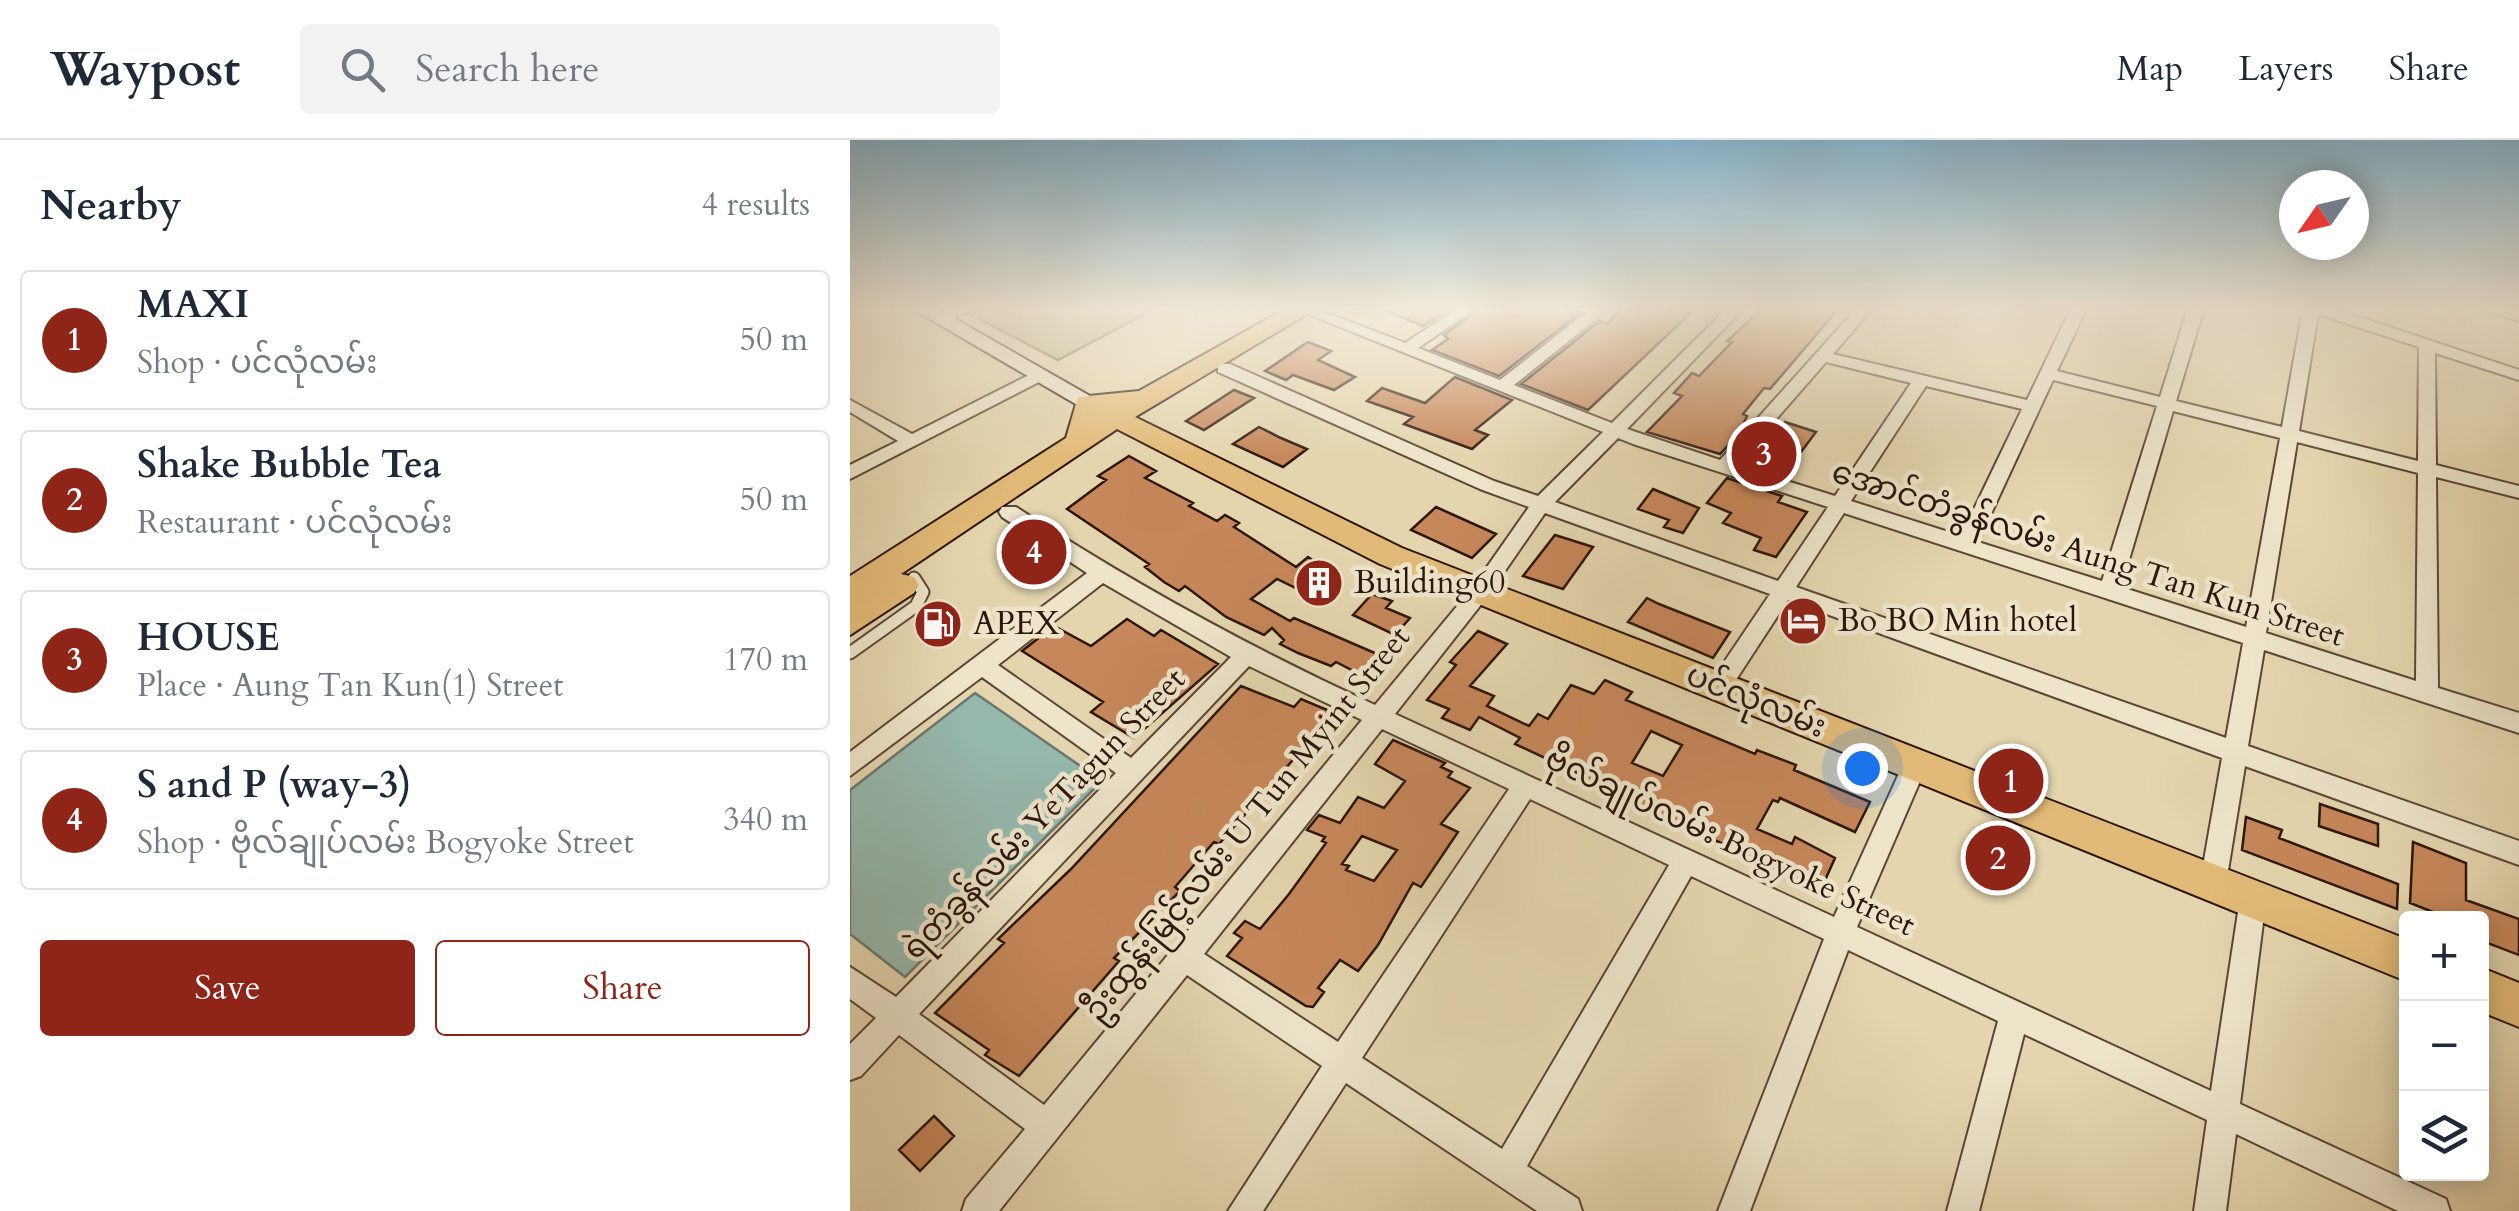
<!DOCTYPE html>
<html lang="en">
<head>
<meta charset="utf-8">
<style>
  body { margin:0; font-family:Cardo,"Noto Sans Myanmar",serif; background:#f2f2f3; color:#1f2937 }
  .controls { position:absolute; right:30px; bottom:30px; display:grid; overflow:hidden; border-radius:10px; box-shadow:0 5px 25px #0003 }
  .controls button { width:90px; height:90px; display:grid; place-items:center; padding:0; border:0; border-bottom:2px solid #e0e1e3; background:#fff; color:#1f2937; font:50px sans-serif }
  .compass { position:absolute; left:1429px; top:30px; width:90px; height:90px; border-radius:50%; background:#fff; box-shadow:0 5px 25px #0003; rotate:236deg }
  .you { position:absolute; left:1012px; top:628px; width:35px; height:35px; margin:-25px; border:8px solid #fff; border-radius:50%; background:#1a73e8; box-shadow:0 0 0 15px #1a73e833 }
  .badge { display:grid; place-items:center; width:65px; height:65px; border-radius:50%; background:#8f2418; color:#fff; font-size:32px; font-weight:700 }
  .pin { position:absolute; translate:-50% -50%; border:5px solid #fff; box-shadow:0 2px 10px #0006 }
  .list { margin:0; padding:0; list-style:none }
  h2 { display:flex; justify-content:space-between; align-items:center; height:130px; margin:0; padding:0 40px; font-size:42px }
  h2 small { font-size:32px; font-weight:400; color:#747a83 }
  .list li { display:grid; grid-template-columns:65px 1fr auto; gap:30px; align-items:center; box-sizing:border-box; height:140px; margin:0 20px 20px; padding:0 20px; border:2px solid #e0e1e3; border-radius:10px }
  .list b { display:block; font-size:38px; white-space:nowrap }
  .list p { margin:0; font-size:32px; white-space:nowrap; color:#747a83 }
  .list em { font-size:32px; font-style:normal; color:#747a83 }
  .actions { display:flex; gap:20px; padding:30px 40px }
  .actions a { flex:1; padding:22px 0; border:2px solid #8f2418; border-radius:10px; text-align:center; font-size:35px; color:#8f2418 }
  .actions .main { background:#8f2418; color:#fff }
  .icon { flex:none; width:55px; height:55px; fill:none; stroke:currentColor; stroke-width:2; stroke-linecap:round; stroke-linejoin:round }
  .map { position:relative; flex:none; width:1669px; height:1071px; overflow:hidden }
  header { display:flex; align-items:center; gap:60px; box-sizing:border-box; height:140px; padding:0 50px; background:#fff; border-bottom:2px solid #e0e1e3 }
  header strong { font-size:48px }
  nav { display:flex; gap:55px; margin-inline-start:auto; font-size:35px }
  .search { width:700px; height:90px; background:#f2f2f3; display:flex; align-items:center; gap:25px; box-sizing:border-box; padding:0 35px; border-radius:10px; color:#747a83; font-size:38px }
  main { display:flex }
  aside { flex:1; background:#fff }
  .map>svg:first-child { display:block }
</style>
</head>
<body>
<header>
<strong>Waypost</strong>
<div class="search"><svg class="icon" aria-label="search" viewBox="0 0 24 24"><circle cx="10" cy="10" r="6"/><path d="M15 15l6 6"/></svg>Search here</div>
<nav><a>Map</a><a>Layers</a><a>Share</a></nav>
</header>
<main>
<aside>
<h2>Nearby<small>4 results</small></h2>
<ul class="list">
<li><span class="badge">1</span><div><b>MAXI</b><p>Shop · ပင်လုံလမ်း</p></div><em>50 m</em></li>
<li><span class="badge">2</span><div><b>Shake Bubble Tea</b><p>Restaurant · ပင်လုံလမ်း</p></div><em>50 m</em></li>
<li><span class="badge">3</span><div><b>HOUSE</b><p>Place · Aung Tan Kun(1) Street</p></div><em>170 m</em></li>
<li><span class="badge">4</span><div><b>S and P (way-3)</b><p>Shop · ဗိုလ်ချုပ်လမ်း Bogyoke Street</p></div><em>340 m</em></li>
</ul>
<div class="actions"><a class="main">Save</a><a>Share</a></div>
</aside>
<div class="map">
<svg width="1669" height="1071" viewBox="0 0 1669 1071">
  <rect width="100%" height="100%" fill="#e4d5ae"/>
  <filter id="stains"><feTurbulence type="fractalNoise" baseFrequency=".002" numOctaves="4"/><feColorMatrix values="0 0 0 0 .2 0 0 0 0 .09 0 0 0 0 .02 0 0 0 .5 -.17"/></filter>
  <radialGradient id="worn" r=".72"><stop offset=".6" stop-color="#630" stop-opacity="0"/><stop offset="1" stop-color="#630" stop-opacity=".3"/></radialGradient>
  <path fill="#bbbb85" stroke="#746849" stroke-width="2.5" d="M108,168H306L208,220Z"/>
  <path fill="#95b8ad" stroke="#6b776d" stroke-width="2.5" d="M125,553L252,641L55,837L0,794V650Z"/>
  <path fill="#c6875a" stroke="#2d160d" stroke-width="2.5" fill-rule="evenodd" d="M530,168H601L573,186Z
    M631,168H718L730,173L649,236L582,210L598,199L594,195Z
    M772,168L788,173L789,168H846L738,270L671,244L750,181L757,184Z
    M913,168H989L920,249L914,248L893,274L897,276L888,295L870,314L797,292L832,256L824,253L842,233L849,236L882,202L877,201Z
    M458,202L481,211L468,220L505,237L484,250L443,235L436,240L415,231Z
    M605,237L662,260L625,290L638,295L622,309L554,284L563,277L517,261L532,248L575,263Z
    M384,250L404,258L354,290L336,281Z
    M935,282L966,292L951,312L934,306L917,331L893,323Z
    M409,287L431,298L457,309L433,327L383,304Z
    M279,316L306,331L295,338L343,363L339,366L367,381L375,375L389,383L384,387L446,427L458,417L488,437L466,458L427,439L401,459L440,481L444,478L534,517L515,537L486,522L481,526L448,513L430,504L434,500L422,488L414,495L376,477L335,446L329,451L314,442L295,427L299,424L217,369L256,340L248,336Z
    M877,338L932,356L928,362L957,372L926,417L904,410L911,398L873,383L881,373L857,363Z
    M803,349L849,368L833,393L814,387L819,380L788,369Z
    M586,367L646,394L622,418L561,390Z
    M705,395L743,407L713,449L673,436Z
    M522,454L542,461L536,468L560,478L545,495L503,475Z
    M797,458L809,464L880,492L863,518L778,482Z
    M277,479L304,496L311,490L368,524L284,598L241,572L253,562L172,511L204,486L241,506Z
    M628,491L657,504L620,546L644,556L637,566L679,586L688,574L698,579L721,545L744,554L755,540L782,552L776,560L905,614L907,610L946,625L944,630L1020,662L1005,692L930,658L928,662L923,660L907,689L942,704L945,697L985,718L971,749L782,662L723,640L727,633L665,604L670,598L629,577L620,590L592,578L599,569L577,560L606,525L600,522ZM801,591L832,605L813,636L782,623Z
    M391,546L444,567L451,559L494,577L460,618L449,613L369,704L364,702L325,747L330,751L264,818L269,821L169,936L135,915L139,910L85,873L154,803L148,799L221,729Z
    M543,600L595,623L591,627L602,632L598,637L620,648L591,684L608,692L571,747L563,743L528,805L508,831L490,820L468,848L474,852L463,867L456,866L377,816L392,798L384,793L395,781L410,789L439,754L476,703L472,701L475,697L457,690L469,675L490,683L508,657L534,668L555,641L525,624ZM512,696L547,710L524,741L496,730L499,726L492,724Z
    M1470,664L1528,684V706L1469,686Z
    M1396,677L1432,690L1429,698L1548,744L1547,769L1392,710Z
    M1563,702L1616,723V760L1669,779V815L1632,801V778H1598L1560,763Z
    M84,976L104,996L70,1031L49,1010Z"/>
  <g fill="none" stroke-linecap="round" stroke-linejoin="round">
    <g stroke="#5b4635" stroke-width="11">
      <path id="service-far1" d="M91,179L116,168"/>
    </g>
    <g stroke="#5b4635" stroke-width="15">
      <path id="service" d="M0,513L66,466L73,452L64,438"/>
    </g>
    <g stroke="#5b4635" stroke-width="4">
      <path id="minor" d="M465,168L555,203L608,168H627L568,208L650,240L742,168H760L664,245L762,283L877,168H894L777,289L870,320L1007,168H1023L983,214L1177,260L1221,168H1237L1207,231L1310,257L1338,168H1354L1326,261L1432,287L1453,168H1482L1669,230V240L1585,213L1586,325L1669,346V358L1586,337L1588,548L1669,573V593L1414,510L1398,606L1669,701V725L1395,626L1376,743L1372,752L1363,755L1354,752L1350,743L1372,618L938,460L878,552H862L859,546L862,540L920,454L695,373L637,457L545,574L984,777L1056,618L1065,615L1074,618L1077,625L1007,787L1361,951L1390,759L1394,750L1403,746L1412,750L1416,759L1390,964L1596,1059L1600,1071H1548L1386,994L1376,1071H1344L1357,980L1174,894L1129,1071H1097L1148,881L998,810L900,1071H868L974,799L841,736L677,1026L728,1059L732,1071H687L496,943L413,1071H378L472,926L337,835L149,1071H112L116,1059L175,989L49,895L11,936L0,940V904L26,878L0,859V827L46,857L266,633L132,537L0,636V612L237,433L152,377L149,372L152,367H166C284,444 397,506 525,565L623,447L679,367L630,349L368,232V224H380L644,341L688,356L753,292L445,169ZM1468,174L1569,207L1568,321L1449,291ZM976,222L1061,243L985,356L886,325ZM1203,240L1307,266L1252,441L1128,402ZM1076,246L1172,269L1111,396L1001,361ZM1323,271L1430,298L1396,487L1271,447ZM768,298L783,304L978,367L928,441L705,362ZM1447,302L1568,333L1566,541L1416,493ZM994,373L1393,503L1376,598L946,447ZM253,443L381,517L281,618L148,525ZM399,526L512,580L194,965L69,874ZM532,589L659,649L488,902L354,814ZM680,659L819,725L652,1009L512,918Z
        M1635,168L1669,171V181L1638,171Z
        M189,230L197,235L195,239L0,339V325L48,301L0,272V260L62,294Z"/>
    </g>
    <g stroke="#2d160d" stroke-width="4">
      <path id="secondary" d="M61,168H86L275,276L263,283L255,281Z"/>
    </g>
    <g stroke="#2d160d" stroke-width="4">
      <path id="primary" d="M437,168H467L285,277L552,408L1556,799V841L530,424L267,289L51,434L64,437L69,445L64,453L0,495V436L216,298L228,257L289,251Z
        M1632,828L1669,843V887L1632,872Z"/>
    </g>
    <use href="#service-far1" stroke="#ede4ca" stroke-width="9"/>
    <use href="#service" stroke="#ede4ca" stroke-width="11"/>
    <use href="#minor" fill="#ede4ca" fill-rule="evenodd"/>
    <use href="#secondary" fill="#ede4ca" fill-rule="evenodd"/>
    <use href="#primary" fill="#e2ba77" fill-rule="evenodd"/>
  </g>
  <linearGradient id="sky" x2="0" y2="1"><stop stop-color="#87b6d0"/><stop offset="0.53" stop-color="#f3ecdb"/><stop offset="1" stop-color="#f3ecdb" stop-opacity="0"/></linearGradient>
  <rect width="1669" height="318" fill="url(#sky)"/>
  <defs>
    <g id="building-disc" transform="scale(2.5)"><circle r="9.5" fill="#8f2418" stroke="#ede4ca"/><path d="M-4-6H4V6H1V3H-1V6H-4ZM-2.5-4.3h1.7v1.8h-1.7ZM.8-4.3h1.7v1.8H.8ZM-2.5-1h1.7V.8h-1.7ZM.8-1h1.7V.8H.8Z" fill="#fff"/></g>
    <g id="hotel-disc" transform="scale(2.5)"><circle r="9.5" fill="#8f2418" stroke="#ede4ca"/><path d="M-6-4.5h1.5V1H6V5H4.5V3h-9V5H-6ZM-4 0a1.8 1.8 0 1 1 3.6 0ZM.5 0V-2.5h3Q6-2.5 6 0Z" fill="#fff"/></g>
    <g id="fuel-disc" transform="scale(2.5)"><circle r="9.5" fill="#8f2418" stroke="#ede4ca"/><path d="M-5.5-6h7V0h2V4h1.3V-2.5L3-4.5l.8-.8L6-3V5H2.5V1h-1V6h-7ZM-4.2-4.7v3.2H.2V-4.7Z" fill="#fff"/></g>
  </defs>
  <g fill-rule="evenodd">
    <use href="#building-disc" x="469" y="443"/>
    <use href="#hotel-disc" x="953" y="481"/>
    <use href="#fuel-disc" x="88" y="484"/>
  </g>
  <g text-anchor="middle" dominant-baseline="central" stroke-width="9" stroke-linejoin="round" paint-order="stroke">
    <g font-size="32" fill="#2d160d" stroke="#ede4ca">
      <text transform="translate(1238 414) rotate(18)">အောင်တံခွန်လမ်း Aung Tan Kun Street</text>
      <text transform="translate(906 561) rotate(22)">ပင်လုံလမ်း</text>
      <text transform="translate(194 674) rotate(-46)">ရဲတံခွန်လမ်း YeTagun Street</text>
      <text transform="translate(397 684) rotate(-51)">ဦးထွန်းမြင့်လမ်း U Tun Myint Street</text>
      <text transform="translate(880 702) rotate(25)">ဗိုလ်ချုပ်လမ်း Bogyoke Street</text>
    </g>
    <g font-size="32" fill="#2d160d" stroke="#ede4ca" text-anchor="start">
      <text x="504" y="443">Building60</text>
      <text x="988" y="481">Bo BO Min hotel</text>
      <text x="123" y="484">APEX</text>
    </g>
  </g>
  <rect width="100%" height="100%" filter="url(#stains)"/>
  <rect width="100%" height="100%" fill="url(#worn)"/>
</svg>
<div class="controls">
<button>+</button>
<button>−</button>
<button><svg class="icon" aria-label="layers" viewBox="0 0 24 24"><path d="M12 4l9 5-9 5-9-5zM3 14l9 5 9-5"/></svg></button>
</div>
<svg class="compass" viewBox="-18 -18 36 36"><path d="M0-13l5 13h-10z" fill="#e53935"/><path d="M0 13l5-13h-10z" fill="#747a83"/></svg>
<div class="you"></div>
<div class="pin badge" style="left:1161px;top:641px">1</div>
<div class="pin badge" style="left:1148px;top:718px">2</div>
<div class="pin badge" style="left:914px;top:314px">3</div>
<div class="pin badge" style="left:184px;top:412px">4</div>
</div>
</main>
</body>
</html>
